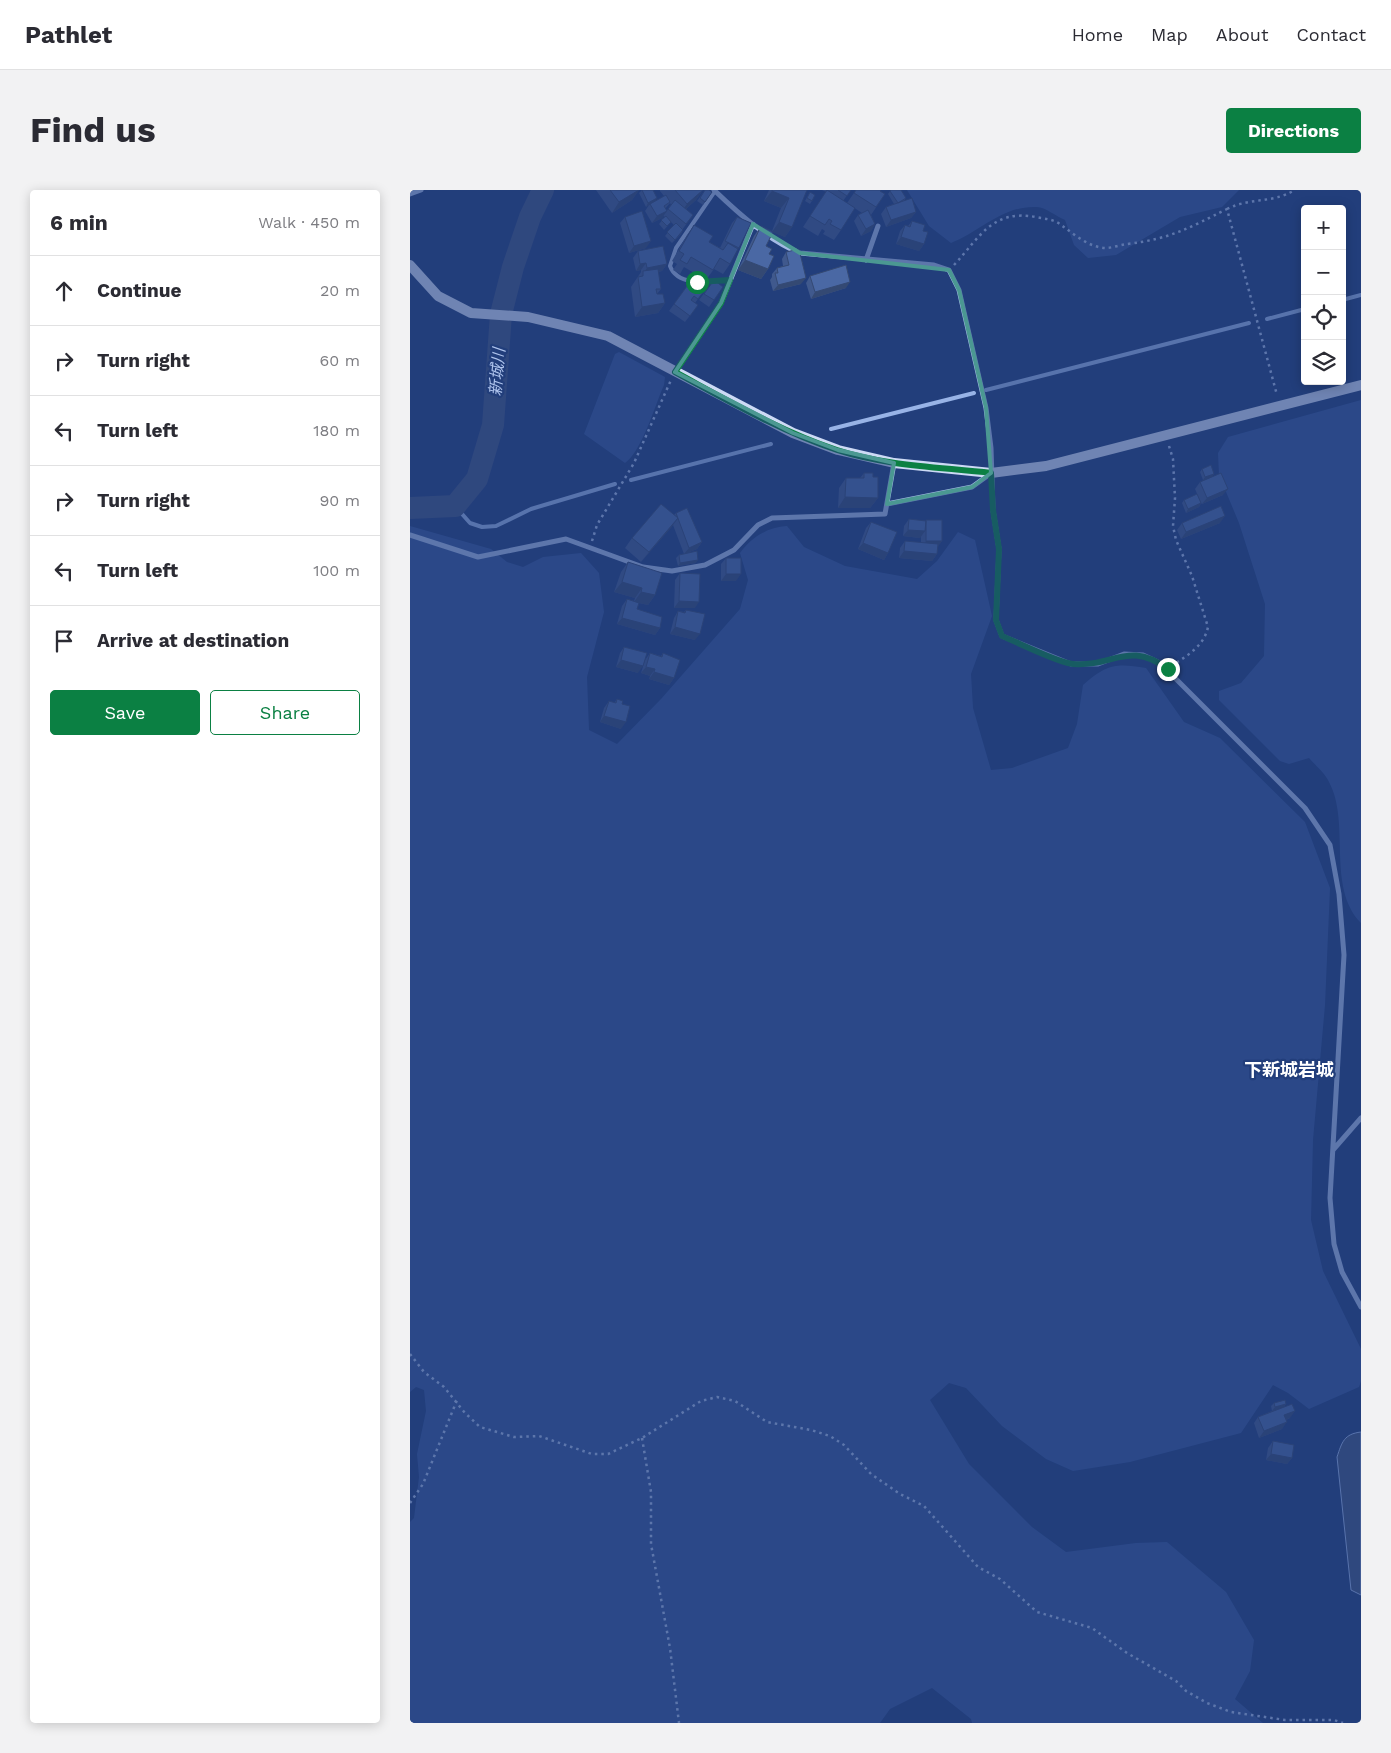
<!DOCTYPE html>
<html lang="en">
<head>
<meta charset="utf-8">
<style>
  body { margin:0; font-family:"Work Sans","Noto Sans JP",sans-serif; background:#f2f2f3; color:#2b2b33 }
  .controls { position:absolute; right:15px; top:15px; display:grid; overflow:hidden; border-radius:5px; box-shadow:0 2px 12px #0003 }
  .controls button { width:45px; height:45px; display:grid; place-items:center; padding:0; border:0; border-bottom:1px solid #e1e1e2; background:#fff; color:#2b2b33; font:25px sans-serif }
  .stop { position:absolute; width:15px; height:15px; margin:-11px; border:4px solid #0b8043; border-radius:50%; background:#fff }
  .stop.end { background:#0b8043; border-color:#fff; box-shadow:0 1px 5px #0008 }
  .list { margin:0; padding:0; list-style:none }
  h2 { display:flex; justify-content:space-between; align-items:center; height:65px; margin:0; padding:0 20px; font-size:21px }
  h2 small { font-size:16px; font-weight:400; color:#7c7c81 }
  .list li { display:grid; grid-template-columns:32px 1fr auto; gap:15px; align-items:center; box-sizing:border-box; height:70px; padding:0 20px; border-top:1px solid #e1e1e2 }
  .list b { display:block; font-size:19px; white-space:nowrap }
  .list em { font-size:16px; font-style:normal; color:#7c7c81 }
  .actions { display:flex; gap:10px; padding:15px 20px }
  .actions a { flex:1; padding:11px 0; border:1px solid #0b8043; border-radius:5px; text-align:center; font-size:18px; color:#0b8043 }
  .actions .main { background:#0b8043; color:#fff }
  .icon { flex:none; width:28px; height:28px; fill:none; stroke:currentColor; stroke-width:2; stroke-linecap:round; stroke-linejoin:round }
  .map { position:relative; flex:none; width:951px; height:1533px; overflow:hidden; border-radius:5px }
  header { display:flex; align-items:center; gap:30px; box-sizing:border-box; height:70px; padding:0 25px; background:#fff; border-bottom:1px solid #e1e1e2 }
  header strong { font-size:24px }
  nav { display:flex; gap:28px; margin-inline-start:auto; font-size:18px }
  .intro { display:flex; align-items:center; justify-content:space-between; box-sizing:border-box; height:120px; padding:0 30px }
  h1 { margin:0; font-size:35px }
  .button { padding:12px 22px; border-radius:5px; background:#0b8043; color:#fff; font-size:18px; font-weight:700 }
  main { display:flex; gap:30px; padding:0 30px }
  aside { flex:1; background:#fff; border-radius:5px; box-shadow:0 2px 12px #0003 }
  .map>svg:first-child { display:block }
</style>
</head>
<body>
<header>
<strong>Pathlet</strong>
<nav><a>Home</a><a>Map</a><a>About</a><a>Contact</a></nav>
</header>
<div class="intro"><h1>Find us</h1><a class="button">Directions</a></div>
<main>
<aside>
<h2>6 min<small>Walk · 450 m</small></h2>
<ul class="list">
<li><svg class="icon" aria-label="ahead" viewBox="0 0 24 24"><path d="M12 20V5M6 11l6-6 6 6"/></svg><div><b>Continue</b></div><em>20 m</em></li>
<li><svg class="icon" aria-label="right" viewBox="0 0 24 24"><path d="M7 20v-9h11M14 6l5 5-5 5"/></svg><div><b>Turn right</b></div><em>60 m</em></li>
<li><svg class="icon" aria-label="left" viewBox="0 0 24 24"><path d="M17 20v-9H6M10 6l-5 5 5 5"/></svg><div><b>Turn left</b></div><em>180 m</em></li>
<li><svg class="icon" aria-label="right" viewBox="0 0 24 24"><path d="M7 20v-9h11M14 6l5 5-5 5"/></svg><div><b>Turn right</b></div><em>90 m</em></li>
<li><svg class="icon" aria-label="left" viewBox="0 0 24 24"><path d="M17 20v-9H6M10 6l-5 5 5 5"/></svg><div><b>Turn left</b></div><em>100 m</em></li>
<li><svg class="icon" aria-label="arrive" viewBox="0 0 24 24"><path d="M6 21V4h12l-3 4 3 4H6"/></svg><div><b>Arrive at destination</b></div></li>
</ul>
<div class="actions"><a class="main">Save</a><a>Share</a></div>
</aside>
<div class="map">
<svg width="951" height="1533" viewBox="0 0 951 1533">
  <rect width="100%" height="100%" fill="#223e7b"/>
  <path fill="#355698" d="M497,0H829L812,17L770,27L706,65L678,68L664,55L655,30C647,27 635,17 627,17C593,15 570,42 541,53L519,36Z
    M209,162L255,187L254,195C245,215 232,261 215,273L174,244L205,164Z
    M951,210V733C916,697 941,633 919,592C915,583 905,575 899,568L879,574L870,571L809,510V501L831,493L854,466L855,414L829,333L809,285L808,263L818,247Z
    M0,336L81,359L97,372L113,377L133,367L171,363L189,383L194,422L177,487L179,540L207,554L251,509L330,419L338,390L330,363C341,348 357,337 377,336L394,357L435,376L507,389L527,371L548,342L565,350L582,426L561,484L563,518L581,580L602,578L658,558L667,534L673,495C697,474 706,473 736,478L774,532L810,548L895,632L920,698L915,815L903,950L901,1030L913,1081L951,1159V1191L949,1197L899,1219L878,1203L863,1195L831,1243L720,1272L663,1281L636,1269L592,1236L556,1198L539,1193L520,1210L559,1274L622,1337L656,1362L726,1353L757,1352L816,1402L844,1450L840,1481L825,1509L853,1533H562L561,1529L522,1498L480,1519L470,1533H0V1332L4,1328L9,1287L7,1264L16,1221L14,1200L6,1197L0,1202Z"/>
  <path fill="#3f5480" stroke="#98b3e6" d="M951,1242V1405L941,1400L927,1267C932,1252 934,1244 951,1242Z"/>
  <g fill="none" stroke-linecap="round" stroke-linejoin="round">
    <path stroke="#98b3e6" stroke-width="4" d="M932,110L951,105
      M857,129L895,119
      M576,200L839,133
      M421,239L564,203
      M221,290L361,254
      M45,316L60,333L72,337L86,336L121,319L205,294"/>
    <path stroke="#3f5480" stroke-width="22" d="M0,318L45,316L67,289L83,235L91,124L103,77L120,27L133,0"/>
    <path stroke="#a4bae5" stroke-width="2.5" stroke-dasharray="2.5 4" stroke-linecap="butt" d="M817,19C841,7 861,14 885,0
      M544,75C570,47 582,19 626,27C635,29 644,29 651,35C664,44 678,57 695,58C702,58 710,55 717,54C760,49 779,38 817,19L867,205
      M759,256L763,269L765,308L763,336L766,350L782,386L798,437C794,456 778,465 763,475
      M182,351L187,335L224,273L261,190
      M0,1164L14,1182L34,1197L55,1223L70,1237L104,1247L129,1246L182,1264H198L232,1248L291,1211L307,1207L325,1211L357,1232L401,1240L420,1246L434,1255L461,1284L490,1304L514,1316L568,1377L590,1389L627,1422L682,1438L717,1463L766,1491L776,1501L797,1513L821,1522L875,1530H924L933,1533
      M232,1248L241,1302V1354L260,1458L269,1533
      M0,1313L13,1294L47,1210"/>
    <path stroke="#a4bae5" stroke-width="4" d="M305,1L266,58L260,76C268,98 302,91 320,90"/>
    <path stroke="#a4bae5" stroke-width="5" d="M304,0C329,24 358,50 390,63L524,75L539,80L549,100L576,218L581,258L583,320L589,359L586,430L592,446L661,474H688L714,464L733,465L750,473L895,618L920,655L929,704L934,765L920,1008L924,1054L932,1082L951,1117
      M0,4L11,0
      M456,70L468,36
      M265,182L311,113L343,34
      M477,314L562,297L580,284
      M0,345L68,367L156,349L233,377L262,381L295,375L324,360L348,335L362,328L475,324L484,273
      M923,960L951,928"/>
    <path stroke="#cddaf5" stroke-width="10" d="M0,75L28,106L61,123L118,127L198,146L383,243L428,260L484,273L581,283L636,276L951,195"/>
  </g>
  <path fill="#40598d" d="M186,0H229L222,10L202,23Z
    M232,0L247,8L245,11L254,6L250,1V0H293L286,10L276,19L283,25L272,40H273L271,44L262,53L255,46L264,35L261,32L254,40L249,34L255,27L253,26L261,15L260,13L255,19L257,21L252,28L242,33L235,21L239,15L236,17L229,3Z
    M295,0L302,2L293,15L287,11Z
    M359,0H397L382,37L375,47L363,42L356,56L359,64L358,79L351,89L328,80L344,46L351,36L362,41L371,18L354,11Z
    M412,0H441L433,11L431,40L424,50L413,44L415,41L412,39L408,46L393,37L416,2Z
    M446,0L470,1L475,4L461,25L465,34L461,41L451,46L444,31L448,25L452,23L437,13Z
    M480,1L496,8L494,11L506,22L501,28L476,37L471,24L476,17L484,14L478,4Z
    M400,2L402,11L400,14L395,11Z
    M215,27L236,58L219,63L210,33Z
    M327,27L341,33L328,59L320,74L313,84L304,79L296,90L274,77L270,84L263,80L267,74L262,71L277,45L284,35L299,52L310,58L322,33Z
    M502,31L513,41L514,54L509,61L486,54L490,41L495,35L498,36Z
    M228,61L257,74L252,81L248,82L251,99L247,104L255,113L248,123L225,127L221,97L231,82V80L226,81L223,68Z
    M376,62L391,94L363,101L360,90L362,87V84L367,78L373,76L372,69Z
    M400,86L436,98L401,109L396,93Z
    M304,90L313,97L299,117L289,110Z
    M280,92L287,96L296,98L285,113L288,115L275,132L259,121Z
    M792,279L804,284L802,287L793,290L790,282Z
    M454,283L463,287L468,308L460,318H428L429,298L436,288H450Z
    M790,292L813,305L792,314L791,313L789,317L776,323L772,313L774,310L791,313L785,299Z
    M266,323L292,352L287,359L277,363L286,373L268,376L266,368L269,365L274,364L263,335L231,372L215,358L222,348L264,325Z
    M499,329L516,331V330L532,351L527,357V364L522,371L489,368L490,358L495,351L511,353V346L510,348L493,346L494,336Z
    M461,332L478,363L474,370L448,359L456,338Z
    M772,333H810L771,349L767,340Z
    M316,368L326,391H311V374Z
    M218,372L245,405L238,415L229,413L227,419L250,438L245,445L207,434L212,416L217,409L224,411L225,408L204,402L211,382Z
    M270,383L285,418H264L265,390Z
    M276,420L285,450L260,444L264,428L268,421L274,422Z
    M214,457L228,483L206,477L210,463Z
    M240,463L251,466L253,463L264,488L259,495L239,489L240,486L231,483L235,470Z
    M207,509L212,514L211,539L190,532L194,518L199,511L204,513Z
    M864,1213L876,1214L874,1217L880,1228L876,1230L872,1239L849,1248L844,1233L848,1227L867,1219L862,1221L861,1216Z
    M863,1251L882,1268L877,1274L856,1270L858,1258Z"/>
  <path fill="#344973" d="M229,0L222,10L202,23L209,12Z
    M293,0L286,10L270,24L277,14Z
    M362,1L379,8L371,18L354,11Z
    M247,8L245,12L236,17L238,13Z
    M257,21L252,28L242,33L247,26Z
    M506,22L501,28L476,37L481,30Z
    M369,32L382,37L375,47L362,42Z
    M465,34L461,41L451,46L456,39Z
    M491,47L514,54L509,61L486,54Z
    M241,51L236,58L219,63L224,56Z
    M335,70L358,79L351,89L328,80Z
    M236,73L231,80L226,81L230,74Z
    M257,74L252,81L233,85V84L237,78Z
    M396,88L391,94L363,101L368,95Z
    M440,92L436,98L401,109L405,102Z
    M255,113L248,123L225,127L232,117Z
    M804,284L802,287L793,290L795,287Z
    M818,299L813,305L792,314L797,308Z
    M435,307L468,308L460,318H428Z
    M791,313L789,317L776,323L778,319Z
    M815,326L810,333L771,349L776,342Z
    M268,328L261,338L231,372L239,362Z
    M498,340L515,341L510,348L493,346Z
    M516,351H532L527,358H511Z
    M292,352L287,359L274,364L279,358Z
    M453,353L478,363L474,370L448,359Z
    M494,361L527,364L522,371L489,368Z
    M288,370L286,373L268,376L270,373Z
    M316,384H331L326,391H311Z
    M212,392L232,398L225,408L204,402Z
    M231,402L245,405L238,415L224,412Z
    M269,411L289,412L285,418H264Z
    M212,428L250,438L245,445L207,434Z
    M265,437L290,444L285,450L260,444Z
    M211,470L233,476L228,483L206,477Z
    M236,477L245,479L240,486L231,483Z
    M244,482L264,488L259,495L239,489Z
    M194,526L216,532L211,539L190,532Z
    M876,1214L873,1218L862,1221L865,1217Z
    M885,1221L880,1228L869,1232L874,1225Z
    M877,1232L872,1239L849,1248L854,1241Z
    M861,1264L882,1268L877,1274L856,1270Z"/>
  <path fill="#4a68a4" stroke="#344973" d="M200,0H229L209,12Z
    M232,0H243L247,8L238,13Z
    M265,0H293L277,14Z
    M295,0H299L302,2L295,12L290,8Z
    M362,0H397L382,37L369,32L379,8L362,1Z
    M417,0L445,18L431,40L420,34L422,31L419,29L415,35L400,26Z
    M428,0H441L437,6Z
    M446,0H471L470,1L475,4L466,17L444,3Z
    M481,0H491L496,8L488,13L480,1Z
    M400,2L405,5L402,11L397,8Z
    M256,5L260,12L254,16L257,21L247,26L240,14Z
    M502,8L506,22L481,30L476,17Z
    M265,10L283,25L276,34L258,19Z
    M458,20L465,34L456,39L448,25Z
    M232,21L241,51L224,56L215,27Z
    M256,26L261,32L257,36L251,30Z
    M327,27L341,33L329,58L315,51Z
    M502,31L515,35L513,41L518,42L514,54L491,47L495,35L500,37Z
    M266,33L273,40L265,50L257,42Z
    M284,35L303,46L299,52L313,60L318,53L328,59L320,74L310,68L303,80L281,67L277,74L270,70L274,64L269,61Z
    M351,36L363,42L356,56L362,59L359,64L364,66L358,79L335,70Z
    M253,56L257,74L237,78L236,73L230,74L228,61Z
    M389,59L396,88L368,95L365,83H368L367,78L379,75L376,62Z
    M436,75L440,92L405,102L400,86Z
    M248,79L251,99H246L247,104H253L255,113L232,117L228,87L233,86V81Z
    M304,90L313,97L304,110L294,104Z
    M280,92L287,96L289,93L296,98L288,109L284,106L281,110L288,115L280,126L264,114Z
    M801,275L804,284L795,287L792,279Z
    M454,283H463V287H468V308L435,307L436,288H454Z
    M811,283L818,299L797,308L790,292Z
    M787,304L791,313L778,319L774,310Z
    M251,314L268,328L239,362L222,348Z
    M811,316L815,326L776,342L772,333Z
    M277,318L292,352L279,358L266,323Z
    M499,329L516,331L515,341L498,340Z
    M516,330H532V351H516Z
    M461,332L487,342L478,363L453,353Z
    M495,351L528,354L527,364L494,361Z
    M287,361L288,370L270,373L269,365Z
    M316,368H331V384H316Z
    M218,372L252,383L245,405L231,402L232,398L212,392Z
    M270,383L290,384L289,412L269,411Z
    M217,409L229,413L227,419L252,427L250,438L212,428Z
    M276,420L295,424L290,444L265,437L268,421L275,423Z
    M214,457L237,463L233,476L211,470Z
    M240,463L252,467L253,463L270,470L264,488L244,482L245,479L236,477Z
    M207,509L213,511L212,514L220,516L216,532L194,526L199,511L206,513Z
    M875,1210L876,1214L865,1217L864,1213Z
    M882,1214L885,1221L874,1225L877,1232L854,1241L848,1227Z
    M863,1251L884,1255L882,1268L861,1264Z"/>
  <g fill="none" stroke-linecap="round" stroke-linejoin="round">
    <path stroke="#0b8043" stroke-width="6" d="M287,92L320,90L311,113L265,182C317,210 370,241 427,260C476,276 530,277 581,283L583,320L589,359L586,430L592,446C607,452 649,473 663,474C704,477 718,450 758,479"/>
  </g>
  <path d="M0 0H951V1533H0ZM343,34L390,63L539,80L549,100L576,218L581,283L562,297L477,314L484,273L428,260L383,243L265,182L311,113Z" fill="#223e7b" fill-opacity=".55" fill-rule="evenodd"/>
  <path fill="none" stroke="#4b9892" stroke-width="4" stroke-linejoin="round" d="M343,34L390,63L539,80L549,100L576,218L581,283L562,297L477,314L484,273L428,260L383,243L265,182L311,113Z"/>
  <g text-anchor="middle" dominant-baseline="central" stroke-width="4.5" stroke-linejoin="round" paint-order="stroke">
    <g font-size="16" font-style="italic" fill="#afc4ed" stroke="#223e7b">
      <text transform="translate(87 182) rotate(-85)">新城川</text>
    </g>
    <g font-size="18" font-weight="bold" fill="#fff" stroke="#223e7b">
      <text x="879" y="879">下新城岩城</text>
    </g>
  </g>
</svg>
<div class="controls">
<button>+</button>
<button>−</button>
<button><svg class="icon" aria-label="locate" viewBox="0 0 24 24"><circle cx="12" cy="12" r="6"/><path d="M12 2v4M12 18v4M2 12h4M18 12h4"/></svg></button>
<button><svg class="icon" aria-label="layers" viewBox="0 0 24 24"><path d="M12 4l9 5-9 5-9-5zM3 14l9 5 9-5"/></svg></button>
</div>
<div class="stop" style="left:287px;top:92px"></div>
<div class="stop end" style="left:758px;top:479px"></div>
</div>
</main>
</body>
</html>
